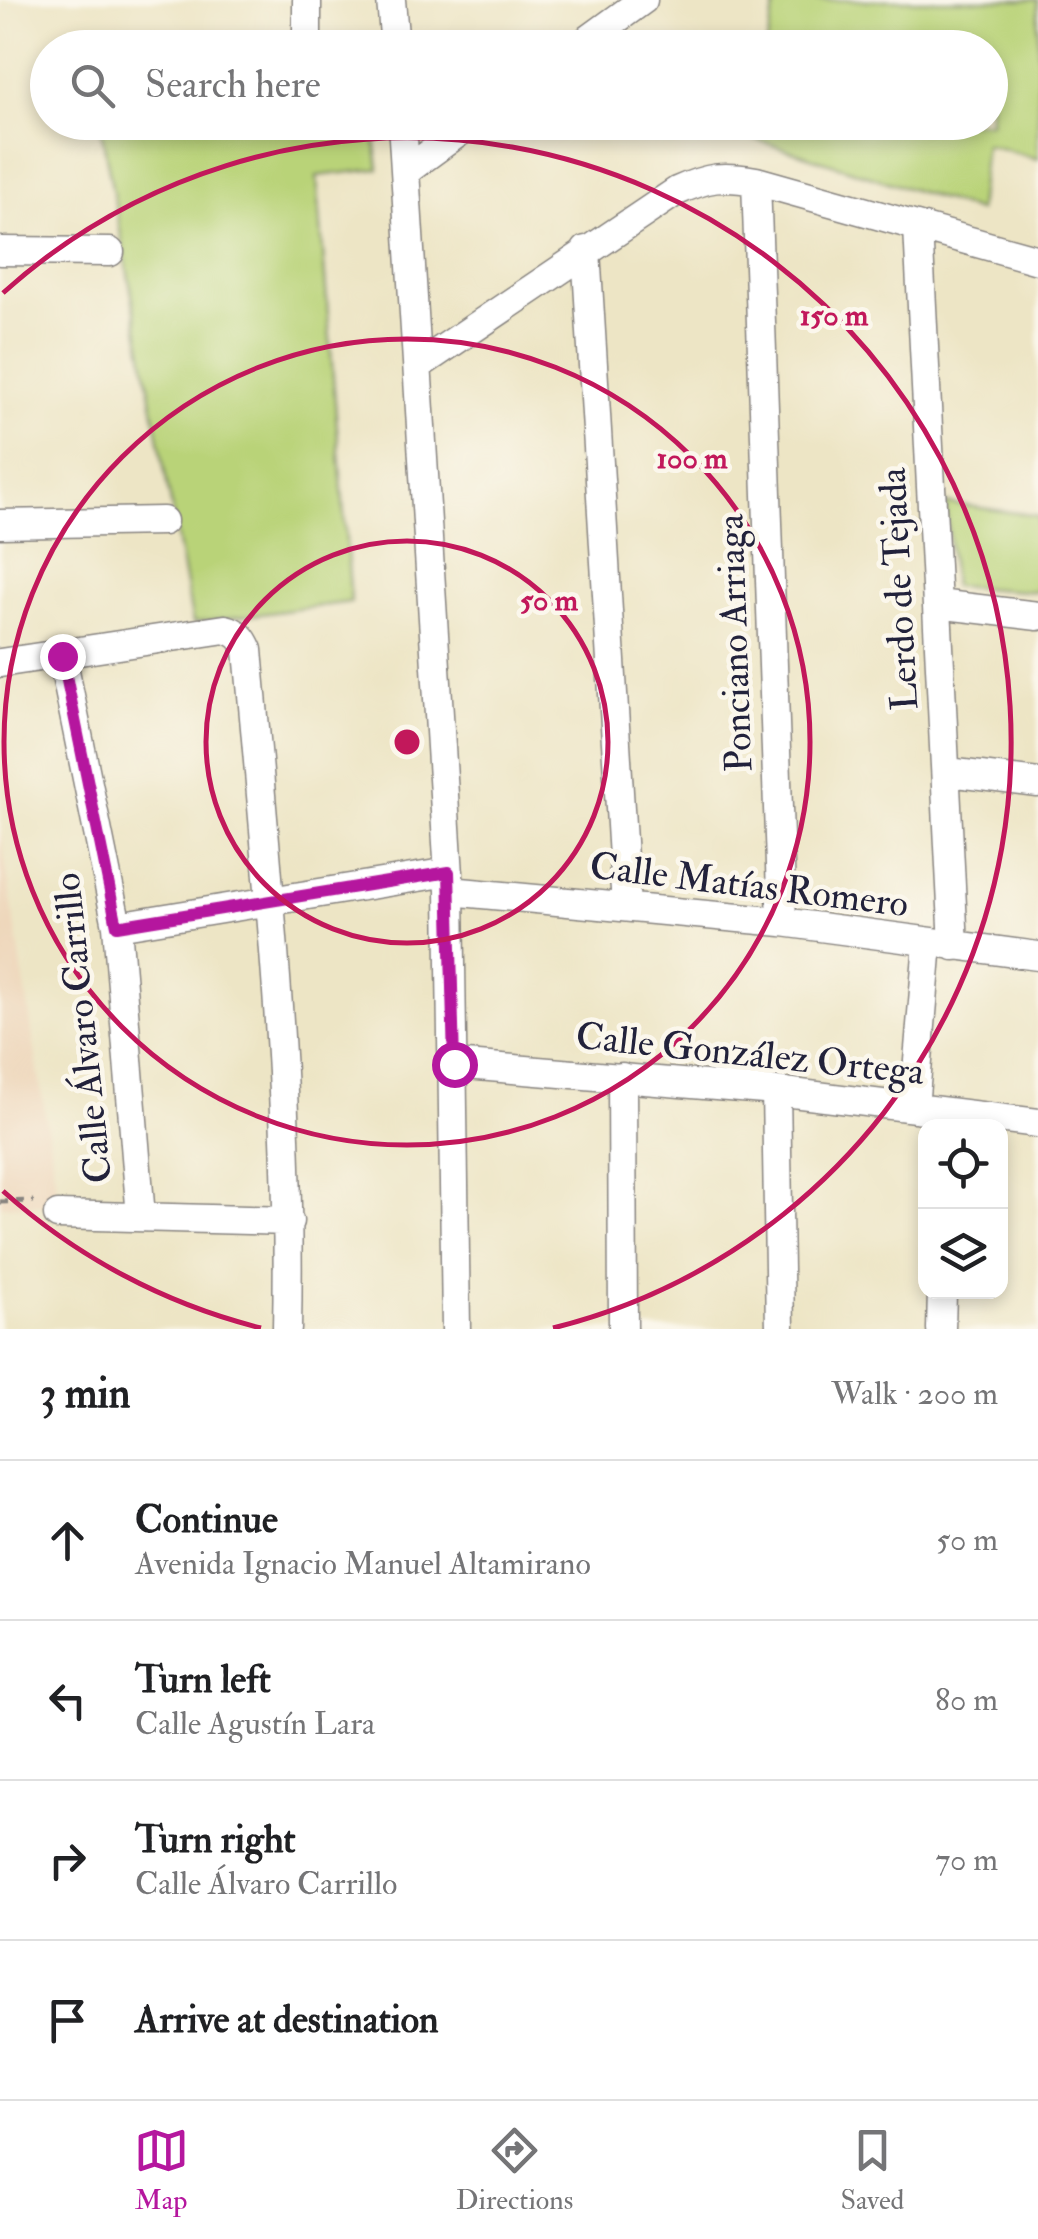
<!DOCTYPE html>
<html lang="en">
<head>
<meta charset="utf-8">
<style>
  body { margin:0; font-family:"IM FELL Double Pica",serif; background:#f6f6f6; color:#202124 }
  .controls { position:absolute; right:30px; bottom:30px; display:grid; overflow:hidden; border-radius:20px; box-shadow:0 5px 15px #0003 }
  .controls button { width:90px; height:90px; display:grid; place-items:center; padding:0; border:0; border-bottom:2px solid #e0e0e0; background:#fff; color:#202124; font:50px sans-serif }
  .stop { position:absolute; width:30px; height:30px; margin:-22px; border:8px solid #b5179e; border-radius:50%; background:#fff }
  .stop.end { background:#b5179e; border-color:#fff; box-shadow:0 2px 10px #0008 }
  .list { margin:0; padding:0; list-style:none }
  h2 { display:flex; justify-content:space-between; align-items:center; height:130px; margin:0; padding:0 40px; font-size:42px }
  h2 small { font-size:32px; font-weight:400; color:#757577 }
  .list li { display:grid; grid-template-columns:65px 1fr auto; gap:30px; align-items:center; box-sizing:border-box; height:160px; padding:0 40px; border-top:2px solid #e0e0e0 }
  .list b { display:block; font-size:38px; white-space:nowrap }
  .list p { margin:0; font-size:32px; white-space:nowrap; color:#757577 }
  .list em { font-size:32px; font-style:normal; color:#757577 }
  .icon { flex:none; width:55px; height:55px; fill:none; stroke:currentColor; stroke-width:2; stroke-linecap:round; stroke-linejoin:round }
  .map { position:relative; flex:none; width:1038px; height:1329px; overflow:hidden }
  .search { position:absolute; background:#fff; box-shadow:0 5px 15px #0003; left:30px; right:30px; top:30px; height:110px; display:flex; align-items:center; gap:25px; box-sizing:border-box; padding:0 35px; border-radius:55px; color:#757577; font-size:38px }
  .sheet { height:770px; background:#fff }
  nav { display:flex; justify-content:space-around; align-items:center; box-sizing:border-box; height:140px; border-top:2px solid #e0e0e0; background:#fff; font-size:28px; color:#757577 }
  nav a { display:grid; justify-items:center; gap:5px }
  nav .on { color:#b5179e }
  .map>svg:first-child { display:block }
</style>
</head>
<body>
<div class="map">
<svg width="1038" height="1329" viewBox="0 0 1038 1329">
  <rect width="100%" height="100%" fill="#fbf7ec"/>
  <filter id="ink" filterUnits="userSpaceOnUse"><feTurbulence type="fractalNoise" baseFrequency=".01" numOctaves="2"/><feDisplacementMap in="SourceGraphic" scale="20" xChannelSelector="R" yChannelSelector="G"/><feConvolveMatrix kernelMatrix="1 2 1 2 8 2 1 2 1" color-interpolation-filters="sRGB"/></filter>
  <filter id="wash" filterUnits="userSpaceOnUse"><feTurbulence type="fractalNoise" baseFrequency=".0048" numOctaves="4" result="noise"/><feDisplacementMap in="SourceGraphic" scale="40" xChannelSelector="R" yChannelSelector="G"/><feGaussianBlur stdDeviation="2.25" result="paint"/><feColorMatrix in="noise" values="0 0 0 0 0 0 0 0 0 0 0 0 0 0 0 0 0 1.4 0 .05"/><feComposite in="paint" operator="in"/></filter>
  <g filter="url(#wash)">
    <rect width="100%" height="100%" fill="#ede5c5"/>
    <path fill="#eed7bb" d="M0,827L59,1204L0,1206Z"/>
    <path fill="#b9d378" stroke="#6e7a5a" stroke-width="2.5" d="M776,0H1038V159L985,144L978,211L748,137L751,123L990,122V48L766,47Z
      M100,123H373L379,169L317,176L351,602L193,623Z
      M946,503L1038,516V592L953,586Z"/>
  </g>
  <g filter="url(#ink)">
    <g fill="none" stroke-linecap="round" stroke-linejoin="round">
      <g stroke="#888480" stroke-width="31">
        <path id="street" d="M391,0L395,48
          M307,48V0
          M577,48L643,0
          M402,122L450,891L456,1329
          M406,171L473,122
          M756,181L782,922
          M918,227L954,946
          M586,250L626,907
          M0,251L110,252
          M419,365L677,191C708,177 722,175 756,181L1038,260
          M0,524L163,521
          M937,604L1038,616
          M62,656L117,926L141,1217
          M0,663L225,629C238,632 243,638 248,650C268,876 292,1103 287,1329
          M948,772L1038,783
          M450,891L782,922L1038,956
          M117,926L449,872
          M454,1064L776,1091L1038,1123
          M622,1077L623,1329
          M776,1091L780,1329
          M914,1108L928,943
          M58,1215L289,1221
          M941,1329L942,1292"/>
      </g>
      <path stroke="#888480" stroke-width="5" stroke-dasharray="8 8" stroke-linecap="butt" d="M0,1202L34,1201"/>
      <use href="#street" stroke="#fff" stroke-width="28"/>
    </g>
  </g>
  <g fill="none" stroke-linecap="round" stroke-linejoin="round" filter="url(#ink)">
    <path stroke="#b5179e" stroke-width="12" d="M62,656L117,926L449,872L454,1064"/>
  </g>
  <g fill="none" stroke="#c2185b" stroke-width="5">
    <circle cx="407" cy="742" r="201"/>
    <circle cx="407" cy="742" r="403"/>
    <path d="M261 1328A604 604 0 0 1 3 1191M3 293A604 604 0 1 1 553 1328"/>
  </g>
  <g text-anchor="middle" dominant-baseline="central" stroke-width="9" stroke-linejoin="round" paint-order="stroke">
    <g font-size="38" fill="#22223b" stroke="#fbf7ec">
      <text transform="translate(899 589) rotate(-93)">Lerdo de Tejada</text>
      <text transform="translate(735 643) rotate(-92)">Ponciano Arriaga</text>
      <text transform="translate(749 885) rotate(7)">Calle Matías Romero</text>
      <text transform="translate(83 1028) rotate(-96)">Calle Álvaro Carrillo</text>
      <text transform="translate(750 1054) rotate(6)">Calle González Ortega</text>
    </g>
  </g>
  <circle cx="407" cy="742" r="15" fill="#c2185b" stroke="#fbf7ec" stroke-width="5"/>
  <g font-size="30" text-anchor="middle" font-weight="bold" fill="#c2185b" stroke="#fbf7ec" stroke-width="9" stroke-linejoin="round" paint-order="stroke">
    <text x="834" y="325">150 m</text>
    <text x="692" y="468">100 m</text>
    <text x="549" y="610">50 m</text>
  </g>
</svg>
<div class="controls">
<button><svg class="icon" aria-label="locate" viewBox="0 0 24 24"><circle cx="12" cy="12" r="6"/><path d="M12 2v4M12 18v4M2 12h4M18 12h4"/></svg></button>
<button><svg class="icon" aria-label="layers" viewBox="0 0 24 24"><path d="M12 4l9 5-9 5-9-5zM3 14l9 5 9-5"/></svg></button>
</div>
<div class="stop" style="left:454px;top:1064px"></div>
<div class="stop end" style="left:62px;top:656px"></div>
<div class="search"><svg class="icon" aria-label="search" viewBox="0 0 24 24"><circle cx="10" cy="10" r="6"/><path d="M15 15l6 6"/></svg>Search here</div>
</div>
<section class="sheet">
<h2>3 min<small>Walk · 200 m</small></h2>
<ul class="list">
<li><svg class="icon" aria-label="ahead" viewBox="0 0 24 24"><path d="M12 20V5M6 11l6-6 6 6"/></svg><div><b>Continue</b><p>Avenida Ignacio Manuel Altamirano</p></div><em>50 m</em></li>
<li><svg class="icon" aria-label="left" viewBox="0 0 24 24"><path d="M17 20v-9H6M10 6l-5 5 5 5"/></svg><div><b>Turn left</b><p>Calle Agustín Lara</p></div><em>80 m</em></li>
<li><svg class="icon" aria-label="right" viewBox="0 0 24 24"><path d="M7 20v-9h11M14 6l5 5-5 5"/></svg><div><b>Turn right</b><p>Calle Álvaro Carrillo</p></div><em>70 m</em></li>
<li><svg class="icon" aria-label="arrive" viewBox="0 0 24 24"><path d="M6 21V4h12l-3 4 3 4H6"/></svg><div><b>Arrive at destination</b></div></li>
</ul>
</section>
<nav>
<a class="on"><svg class="icon" aria-label="map" viewBox="0 0 24 24"><path d="M3 6l6-2 6 2 6-2v14l-6 2-6-2-6 2zM9 4v14M15 6v14"/></svg>Map</a>
<a><svg class="icon" aria-label="directions" viewBox="0 0 24 24"><path d="M12 3l9 9-9 9-9-9zM9 14v-3h6M13 9l2 2-2 2"/></svg>Directions</a>
<a><svg class="icon" aria-label="saved" viewBox="0 0 24 24"><path d="M7 4h10v16l-5-4-5 4z"/></svg>Saved</a>
</nav>
</body>
</html>
